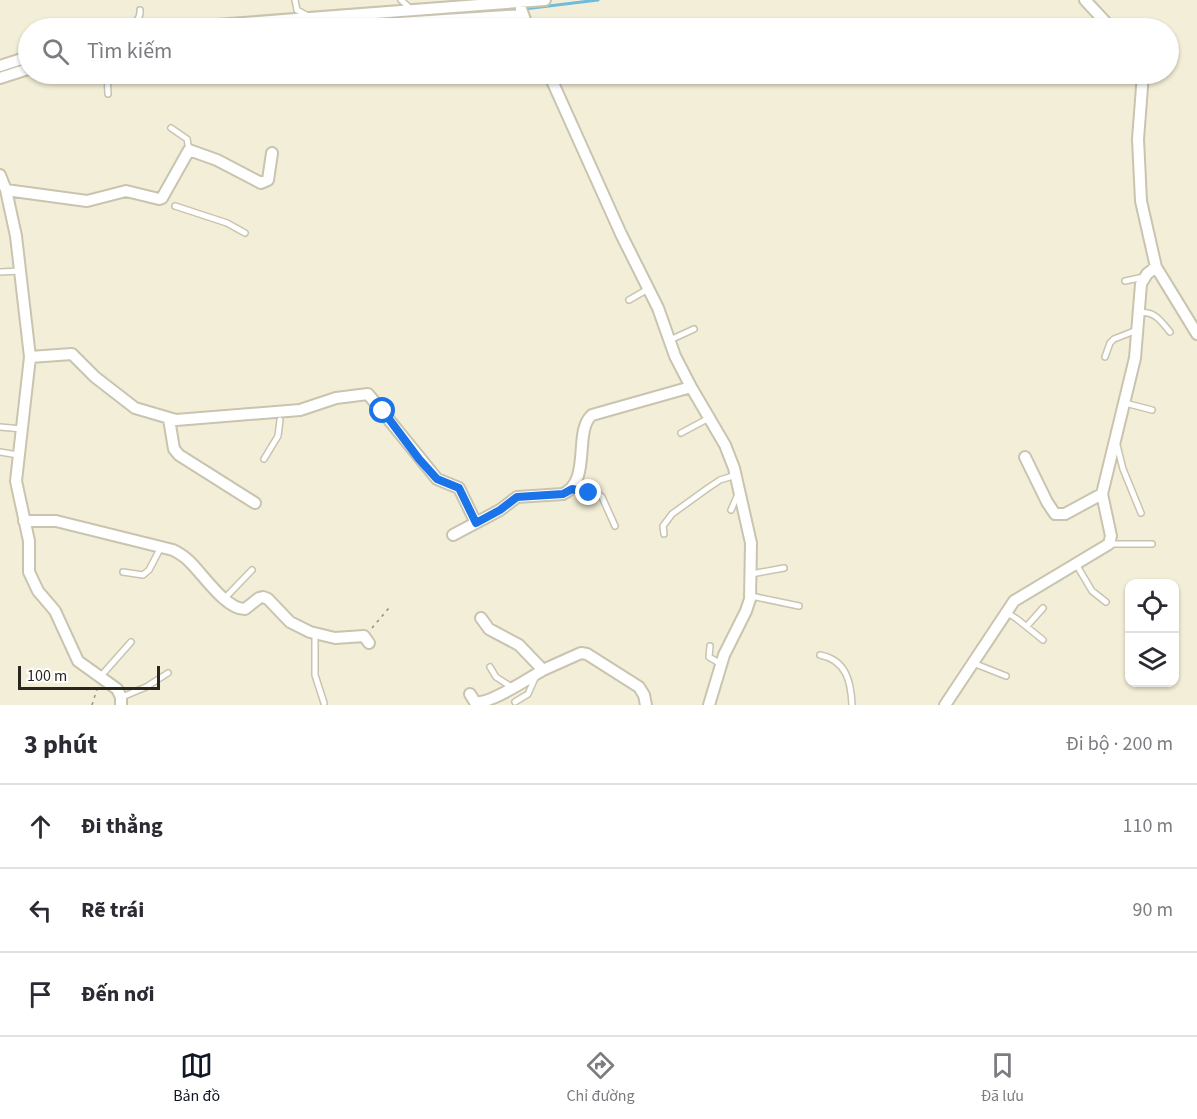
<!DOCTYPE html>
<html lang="vi">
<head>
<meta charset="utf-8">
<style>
  body { margin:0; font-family:"Source Sans 3",sans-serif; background:#f2f2f3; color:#2b2b33 }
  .controls { position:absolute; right:18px; bottom:18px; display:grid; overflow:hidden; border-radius:12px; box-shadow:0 2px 4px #0004 }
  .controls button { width:54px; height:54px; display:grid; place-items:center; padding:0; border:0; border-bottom:2px solid #e1e1e2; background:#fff; color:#2b2b33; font:30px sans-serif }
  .scale { position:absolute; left:18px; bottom:15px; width:142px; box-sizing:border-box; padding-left:6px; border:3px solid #28261d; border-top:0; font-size:16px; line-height:21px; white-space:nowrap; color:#28261d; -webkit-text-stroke:4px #fff; paint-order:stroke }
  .stop { position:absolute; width:18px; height:18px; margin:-14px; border:4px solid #1a73e8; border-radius:50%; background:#fff }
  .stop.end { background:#1a73e8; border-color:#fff; box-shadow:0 2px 6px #0008 }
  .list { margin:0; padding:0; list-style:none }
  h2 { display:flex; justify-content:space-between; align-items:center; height:78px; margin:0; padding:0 24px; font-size:26px }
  h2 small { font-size:20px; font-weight:400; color:#7c7c81 }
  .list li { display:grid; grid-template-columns:39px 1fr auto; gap:18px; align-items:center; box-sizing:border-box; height:84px; padding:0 24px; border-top:2px solid #e1e1e2 }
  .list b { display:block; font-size:22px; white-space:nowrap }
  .list em { font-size:20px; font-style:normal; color:#7c7c81 }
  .icon { flex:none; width:33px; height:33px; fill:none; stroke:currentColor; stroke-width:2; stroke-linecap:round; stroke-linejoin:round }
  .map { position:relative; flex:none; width:1197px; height:705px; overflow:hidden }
  .search { position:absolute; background:#fff; box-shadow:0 2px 4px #0004; left:18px; right:18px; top:18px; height:66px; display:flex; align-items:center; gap:15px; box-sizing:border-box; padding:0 21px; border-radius:33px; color:#7c7c81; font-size:22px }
  .sheet { height:330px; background:#fff }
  nav { display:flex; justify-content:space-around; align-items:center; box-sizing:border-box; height:84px; border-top:2px solid #e1e1e2; background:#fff; font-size:16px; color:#7c7c81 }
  nav a { display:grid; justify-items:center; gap:3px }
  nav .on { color:#111827 }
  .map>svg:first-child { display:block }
</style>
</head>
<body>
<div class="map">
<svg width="1197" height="705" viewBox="0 0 1197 705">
  <rect width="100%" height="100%" fill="#f3eed7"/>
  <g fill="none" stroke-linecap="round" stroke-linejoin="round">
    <path stroke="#70bbda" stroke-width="3" d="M524,9L598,0
      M414,17L518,9
      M259,28L320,24
      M0,72L28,63"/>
    <g stroke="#c9c4af" stroke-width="8">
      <path id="lane" d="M295,0L297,10L308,16
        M401,0L412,10
        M124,28C132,24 141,21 140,10
        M484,28L525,23
        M107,74L108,94
        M171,128L187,139L189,150
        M175,206L227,223L245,233
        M0,272L20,271
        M1125,281L1144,277
        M629,300L648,289
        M1138,313C1154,310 1161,321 1170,332
        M670,340L694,329
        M1105,357L1110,343L1114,339L1137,330
        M1125,403L1152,410
        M0,427L22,429
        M681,433L709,418
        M1117,445L1123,469L1141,513
        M0,452L18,455
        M264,459L278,436L280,420
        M572,489L598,494L602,497L615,526
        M731,510L738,494
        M664,534L663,526L672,514L708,488L720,480L736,475
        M1109,544H1152
        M1076,564L1092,591L1106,602
        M123,572L143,575L149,570L161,547
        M751,574L784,568
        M751,596L799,606
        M225,598L252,570
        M1006,612L1017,619L1043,640
        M1027,626L1043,608
        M315,633V675L324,703
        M710,646L709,657L721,664
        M820,655C846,660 851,681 852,705
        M973,663L1006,676
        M490,667L496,677L513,688
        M100,677L131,642
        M122,697L146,687L168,673
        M515,702L528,694L536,676"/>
    </g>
    <g stroke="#c9c4af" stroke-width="14">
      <path id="street" d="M1085,0L1111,28
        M521,9L528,28
        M177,28L545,0
        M322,28L522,15
        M0,66L28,57
        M549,74L621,234L658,308L675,356L691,387L725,445L734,468L751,543L750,599L746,611L724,655L709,705
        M1143,74L1138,139L1141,201L1156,267L1197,334
        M0,78L28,69
        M0,175L6,190L16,236L30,357L16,481L29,541V572L38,591L55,611L78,661L117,689L121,697V705
        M6,190L87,201L126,191L159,199L162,198L189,150L217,160L261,183L268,180L272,153
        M30,357L72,354L95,377L135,408L176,420L300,410L336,398L368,394L437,479L459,488L476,523
        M169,419L174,449L179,455L255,503
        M1025,457L1047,502L1055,514H1065L1102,494
        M24,521H56L173,550C179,553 184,556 189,561C202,573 226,610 245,609L259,598L263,597L268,599L290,622L310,632L335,638L364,636L369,643
        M453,535L500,510L517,497L563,494C592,481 573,431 592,415L691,387
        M481,618L489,629L519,645L543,670L581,653L587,654L639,687L644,695L646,705
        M470,694L475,702C489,705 529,678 543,670
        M945,705L1014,601L1109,544L1111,536L1102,494L1135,358L1141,284L1147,274L1156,267"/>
    </g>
    <path stroke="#949180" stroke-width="1.5" stroke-dasharray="3 4.5" stroke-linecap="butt" d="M372,628L389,608
      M92,705L97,689"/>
    <use href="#lane" stroke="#fff" stroke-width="5"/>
    <use href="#street" stroke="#fff" stroke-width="10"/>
  </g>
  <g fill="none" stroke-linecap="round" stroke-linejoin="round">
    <path stroke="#1a73e8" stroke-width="8" d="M383,411L419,459L437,479L459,488L476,523L500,510L517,497L563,494L572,489L589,493"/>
  </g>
</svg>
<div class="controls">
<button><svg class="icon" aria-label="locate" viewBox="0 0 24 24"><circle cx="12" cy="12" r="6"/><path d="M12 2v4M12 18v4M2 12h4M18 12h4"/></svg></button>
<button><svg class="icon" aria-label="layers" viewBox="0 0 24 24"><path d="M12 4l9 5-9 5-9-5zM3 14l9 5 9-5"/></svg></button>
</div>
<div class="scale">100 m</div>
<div class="stop" style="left:383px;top:411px"></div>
<div class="stop end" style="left:589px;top:493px"></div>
<div class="search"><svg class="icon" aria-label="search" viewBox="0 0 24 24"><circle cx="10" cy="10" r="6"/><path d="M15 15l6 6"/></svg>Tìm kiếm</div>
</div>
<section class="sheet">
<h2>3 phút<small>Đi bộ · 200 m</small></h2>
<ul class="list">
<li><svg class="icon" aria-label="ahead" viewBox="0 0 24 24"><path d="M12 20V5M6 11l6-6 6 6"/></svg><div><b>Đi thẳng</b></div><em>110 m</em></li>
<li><svg class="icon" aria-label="left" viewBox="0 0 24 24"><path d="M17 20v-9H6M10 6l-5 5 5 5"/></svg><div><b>Rẽ trái</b></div><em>90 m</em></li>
<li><svg class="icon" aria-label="arrive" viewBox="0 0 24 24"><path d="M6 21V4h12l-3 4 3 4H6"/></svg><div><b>Đến nơi</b></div></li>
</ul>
</section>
<nav>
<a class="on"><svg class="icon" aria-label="map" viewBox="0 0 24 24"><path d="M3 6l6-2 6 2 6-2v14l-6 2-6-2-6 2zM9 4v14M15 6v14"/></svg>Bản đồ</a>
<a><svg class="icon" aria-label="directions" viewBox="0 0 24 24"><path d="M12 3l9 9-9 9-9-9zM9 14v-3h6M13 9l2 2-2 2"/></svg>Chỉ đường</a>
<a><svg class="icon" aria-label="saved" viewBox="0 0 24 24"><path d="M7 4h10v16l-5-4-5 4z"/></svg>Đã lưu</a>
</nav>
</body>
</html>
